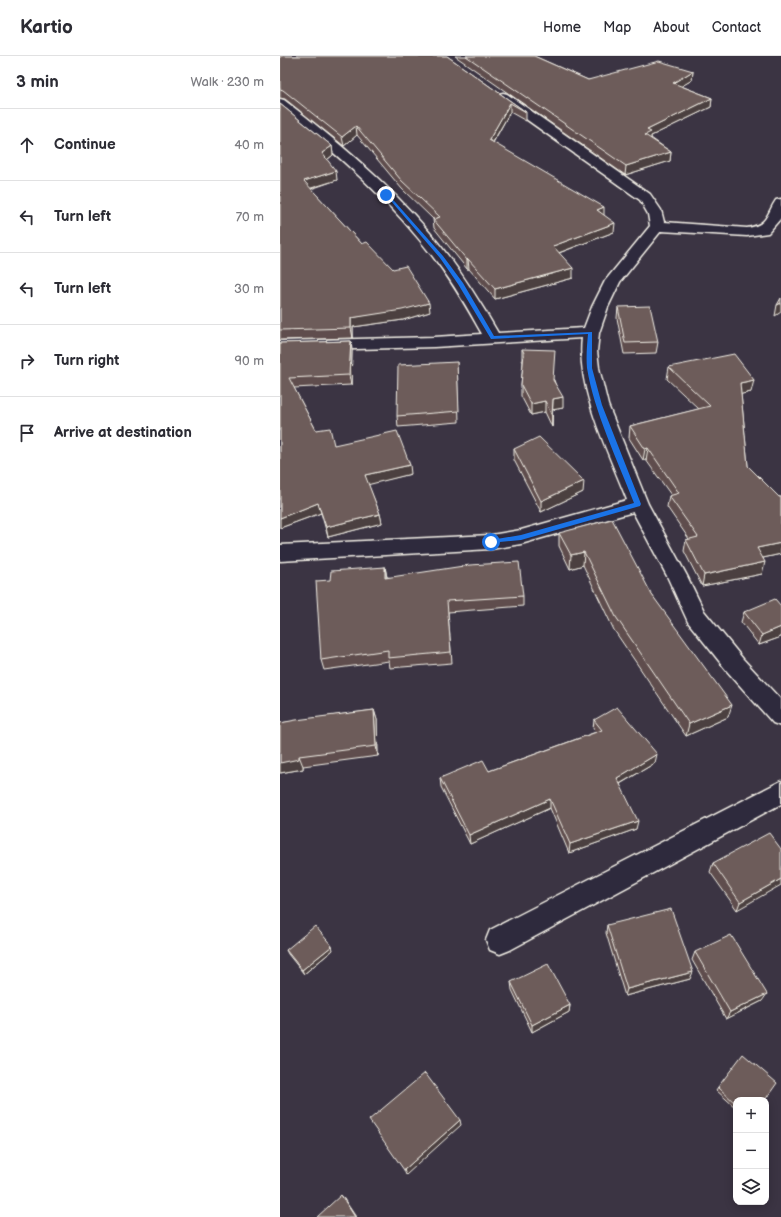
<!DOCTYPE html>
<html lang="en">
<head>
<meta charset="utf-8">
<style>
  body { margin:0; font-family:"Balsamiq Sans",sans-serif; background:#f7f7f7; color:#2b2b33 }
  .controls { position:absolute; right:12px; bottom:12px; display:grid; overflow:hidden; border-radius:8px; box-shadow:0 2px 10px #0003 }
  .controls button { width:36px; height:36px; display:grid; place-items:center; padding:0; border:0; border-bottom:1px solid #e1e1e2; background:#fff; color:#2b2b33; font:20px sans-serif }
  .stop { position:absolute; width:12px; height:12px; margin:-9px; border:3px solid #1a73e8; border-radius:50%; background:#fff }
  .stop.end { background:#1a73e8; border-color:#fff; box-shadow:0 1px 4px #0008 }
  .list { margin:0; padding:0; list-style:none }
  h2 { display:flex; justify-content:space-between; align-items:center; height:52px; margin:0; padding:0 16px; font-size:17px }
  h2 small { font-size:13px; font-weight:400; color:#7c7c81 }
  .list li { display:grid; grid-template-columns:26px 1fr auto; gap:12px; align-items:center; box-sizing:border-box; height:72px; padding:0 16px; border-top:1px solid #e1e1e2 }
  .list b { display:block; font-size:15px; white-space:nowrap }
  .list em { font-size:13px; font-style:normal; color:#7c7c81 }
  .icon { flex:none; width:22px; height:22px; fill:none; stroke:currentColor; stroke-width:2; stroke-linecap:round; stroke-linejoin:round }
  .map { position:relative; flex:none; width:501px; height:1161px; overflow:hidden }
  header { display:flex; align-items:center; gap:24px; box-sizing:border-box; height:56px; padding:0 20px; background:#fff; border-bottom:1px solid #e1e1e2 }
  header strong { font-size:19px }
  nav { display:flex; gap:22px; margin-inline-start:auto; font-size:14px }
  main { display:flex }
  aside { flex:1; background:#fff }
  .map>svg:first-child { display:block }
</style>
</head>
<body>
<header>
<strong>Kartio</strong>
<nav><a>Home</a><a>Map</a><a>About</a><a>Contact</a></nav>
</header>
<main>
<aside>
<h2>3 min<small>Walk · 230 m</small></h2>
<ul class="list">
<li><svg class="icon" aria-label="ahead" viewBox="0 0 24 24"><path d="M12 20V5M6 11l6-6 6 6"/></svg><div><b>Continue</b></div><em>40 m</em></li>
<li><svg class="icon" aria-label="left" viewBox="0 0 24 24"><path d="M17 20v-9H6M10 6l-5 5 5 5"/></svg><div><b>Turn left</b></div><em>70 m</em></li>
<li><svg class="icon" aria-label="left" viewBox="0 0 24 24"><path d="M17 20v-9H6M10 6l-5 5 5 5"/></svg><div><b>Turn left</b></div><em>30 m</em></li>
<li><svg class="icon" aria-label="right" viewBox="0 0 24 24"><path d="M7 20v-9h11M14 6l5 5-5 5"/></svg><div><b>Turn right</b></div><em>90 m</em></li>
<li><svg class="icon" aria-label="arrive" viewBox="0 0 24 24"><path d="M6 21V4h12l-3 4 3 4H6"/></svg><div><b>Arrive at destination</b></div></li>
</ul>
</aside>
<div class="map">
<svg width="501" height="1161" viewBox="0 0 501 1161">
  <rect width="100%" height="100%" fill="#3b3443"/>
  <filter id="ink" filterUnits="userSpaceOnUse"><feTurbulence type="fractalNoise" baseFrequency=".025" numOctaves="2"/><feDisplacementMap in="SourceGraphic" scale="8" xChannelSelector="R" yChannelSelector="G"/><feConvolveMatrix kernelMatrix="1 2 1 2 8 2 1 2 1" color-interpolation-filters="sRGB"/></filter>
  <g filter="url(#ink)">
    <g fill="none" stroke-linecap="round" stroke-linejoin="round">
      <g stroke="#f4f1e8" stroke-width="3">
        <path id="street" d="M223,37L227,38L370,138L381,154L384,166L467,172C488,169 486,159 496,144L501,143V162L488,177L467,180L381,175L340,226L328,251L319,277L317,295L319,312L328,349L368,448L407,520L424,555L463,603L501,644V670L493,667L447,615L408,566L387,520L353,456L241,488L211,493L0,505V489L211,479L241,474L347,444C329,397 296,333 302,282L154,291L0,295V285L154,281L202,278C188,253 174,228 157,206C113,147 58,98 0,53V43L4,44C56,84 107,126 150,177C176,208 198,242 218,277L304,272L312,251L325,225L370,170L368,158L360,144L219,44L217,41L219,38Z
          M501,725V748L230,894L220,898L210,894L206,884L210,874Z"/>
      </g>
      <use href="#street" fill="#2f2a3d" fill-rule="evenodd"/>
    </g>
    <path fill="#5e4e4d" stroke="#f4f1e8" d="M0,0H167L246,56V65L230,56L213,87L324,159L334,176L279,197L293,222L215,243L189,213H187L154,172L153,163L122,133L77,79L64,90L5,43L0,42Z
      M175,0H254L308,24L413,15L412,24L401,30L432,42L431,51L371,80V82L391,96L390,105L345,119Z
      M0,48L52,90L53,99L47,104L57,124L31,133L82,188L150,256L123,264L73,271V282L0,284Z
      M338,251L378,286L376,297L344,298L337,262Z
      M71,285L72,295L71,329L14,332L36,374L54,389L131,418L88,428L100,458L102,467L48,481L41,457L0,472V287Z
      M242,293L274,324L283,352L272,354V371L265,356L251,359L241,340V329L243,306L242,304Z
      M177,306L179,366L118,371L117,360Z
      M389,311L471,336L461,338L468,410L499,441H501V498L483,502L482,518L422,530L404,495L406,484L409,483L387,451L389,440L391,439L366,404H363L349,382L350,370L419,353L387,323Z
      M234,393L303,436L261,456L234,404Z
      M279,477L372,539L448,661L406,680L334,574L303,509L290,513L279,490Z
      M105,511L107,521L243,540V550L168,556L172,607L110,612L109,605L44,614L41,604L50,524Z
      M501,550V581L479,589L461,566L464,556Z
      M94,654L97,664L98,700L23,710V713L0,717V667Z
      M314,664L375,707L340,728L356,773L289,797L270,752L190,788L161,731L160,722L209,715L316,676L313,673Z
      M501,793L457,854L430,816L433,807Z
      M327,869L410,923L345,940L326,877Z
      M6,894H53L24,918L8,898Z
      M415,896L482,945L446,963L412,904Z
      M231,926L290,949L289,956L252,976L232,934Z
      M438,1031L456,1044V1052L436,1034Z"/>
    <path fill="#4c403f" stroke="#f4f1e8" d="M413,15L412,24L392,36L393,27Z
      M432,42L431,51L371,80V85L365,79L367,74Z
      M230,47V56L209,93V84Z
      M76,70L77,79L64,90L62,81Z
      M52,90L53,99L43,107L42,97Z
      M391,96L390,105L345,119L346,110Z
      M56,115L57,124L25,134L24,125Z
      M324,151V160L317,154Z
      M335,167L334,176L273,199V190Z
      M188,203L189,213H187V204Z
      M293,212V222L215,243V233Z
      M149,247L150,256L123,264L73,271V282L71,272V262Z
      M501,247V256L495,260L497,249Z
      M71,285L72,295L71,329L69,319Z
      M474,324L471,336L458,339L460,327Z
      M283,341V352L272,354V371L273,343Z
      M265,345V356L251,359V348Z
      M368,392L366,404H363L365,393Z
      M130,409L131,418L87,429L85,419Z
      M304,425L303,436L261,456V445Z
      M38,447L41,457L0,472V462Z
      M100,458L102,467L48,481L46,471Z
      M501,487V498L474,504L477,492Z
      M304,496L303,509L290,513L291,499Z
      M485,506L482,518L422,530L424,519Z
      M105,511L107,522H105Z
      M501,571V581L479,589L482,579Z
      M452,649L448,661L406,680L409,668Z
      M94,654L97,664L98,700L96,690Z
      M377,698L375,707L336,730L337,722Z
      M19,700L23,710V713L0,717V707Z
      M270,743V752L190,788L189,779Z
      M358,765L356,773L289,797L290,788Z
      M501,823V829L457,854L460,846Z
      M52,890L53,894L24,918L22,914Z
      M413,916L410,923L345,940L347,933Z
      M487,938L482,945L446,963L450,956Z
      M290,949L289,956L252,976V969Z
      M180,1064L181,1069L126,1119L124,1114Z
      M61,1139L64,1143L76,1161H75Z"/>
    <path fill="#6d5b5a" stroke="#f4f1e8" d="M0,0H167L246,56L230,47L209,84L324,151L317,154L335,167L273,190L293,212L215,233L188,203L187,204L153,163L160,161L121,124L76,70L62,81L3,34L0,33Z
      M186,0H254L308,24L379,5L413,15L393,27L432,42L367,74L371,76L365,79L391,96L346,110Z
      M0,48L52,90L42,97L56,115L24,125L82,188L87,186L113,213L126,210L149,247L122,254L71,262V272L0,274Z
      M501,242V247L497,249Z
      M370,250L378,286L345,287L338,251Z
      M71,285L69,319L9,322L36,374L50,372L54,389L117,375L130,409L85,419L100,458L46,471L38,447L0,462V287Z
      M242,293L275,294L273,324L283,341L273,343L272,360L265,345L251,348L241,329L244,297Z
      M454,298L474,324L460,327L468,410L499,441H501V487L477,492L485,506L424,519L406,484L418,481L389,440L399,437L368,392L365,393L350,370L430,350L389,311Z
      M177,306L179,355L117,360L118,309Z
      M259,381L304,425L261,445L234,393Z
      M332,463L372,539L452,649L409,668L336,561L304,496L291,499L279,477Z
      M239,506L243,540L167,545L171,596L108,602V594L41,604L36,525L50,524L51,515L105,511V522L190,509Z
      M495,543L501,550V571L482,579L464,556Z
      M337,651L377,698L337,722L358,765L290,788L270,743L189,779L160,722L203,704L209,715L322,674L314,664Z
      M94,654L96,690L19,700V703L0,707V667L16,664Z
      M489,777L501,793V823L460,846L433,807Z
      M391,853L413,916L347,933L327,869Z
      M35,870L52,890L22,914L6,894Z
      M451,879L487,938L450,956L415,896Z
      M268,908L290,949L252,969L231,926Z
      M463,998L497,1027L485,1044H456V1048L438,1031Z
      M145,1017L180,1064L124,1114L89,1064Z
      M61,1139L75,1161H37Z"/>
  </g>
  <path fill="#1a73e8" d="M105,138H108L163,200L183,227L214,280L312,276V312L322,349L361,448L360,450L241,484L209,487V484H211L241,479L354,447C338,405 314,356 307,312C306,301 307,289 308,278L211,283L178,228L160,202Z"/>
</svg>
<div class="controls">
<button>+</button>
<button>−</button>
<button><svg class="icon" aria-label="layers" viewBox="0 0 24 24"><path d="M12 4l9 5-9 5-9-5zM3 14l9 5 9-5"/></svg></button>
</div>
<div class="stop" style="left:211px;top:486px"></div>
<div class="stop end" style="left:106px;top:139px"></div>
</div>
</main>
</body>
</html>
